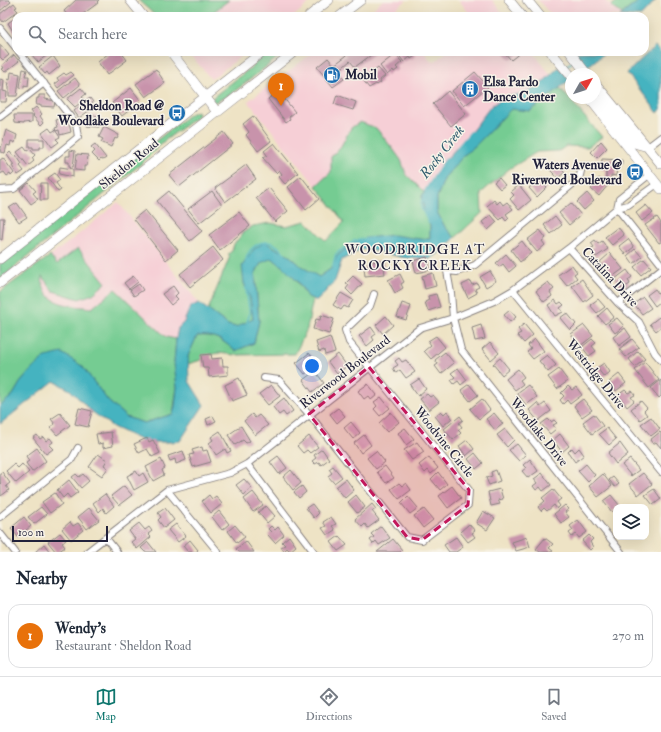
<!DOCTYPE html>
<html lang="en">
<head>
<meta charset="utf-8">
<style>
  body { margin:0; font-family:"IM FELL Double Pica",serif; background:#f6f6f7; color:#1f2937 }
  .controls { position:absolute; right:12px; bottom:12px; display:grid; overflow:hidden; border-radius:8px; box-shadow:0 4px 16px #0002 }
  .controls button { width:36px; height:36px; display:grid; place-items:center; padding:0; border:0; border-bottom:1px solid #e0e1e3; background:#fff; color:#1f2937; font:20px sans-serif }
  .compass { position:absolute; left:565px; top:68px; width:36px; height:36px; border-radius:50%; background:#fff; box-shadow:0 4px 16px #0002; rotate:51deg }
  .scale { position:absolute; left:12px; bottom:10px; width:96px; box-sizing:border-box; padding-left:4px; border:2px solid #22223b; border-top:0; font-size:11px; line-height:14px; white-space:nowrap; color:#22223b; -webkit-text-stroke:3px #f7f3e8; paint-order:stroke }
  .you { position:absolute; left:312px; top:366px; width:14px; height:14px; margin:-10px; border:3px solid #fff; border-radius:50%; background:#1a73e8; box-shadow:0 0 0 6px #1a73e833 }
  .badge { display:grid; place-items:center; width:26px; height:26px; border-radius:50%; background:#0f766e; color:#fff; font-size:13px; font-weight:700 }
  .pin { position:absolute; translate:-50% -33px; filter:drop-shadow(0 1px 2px #0008) }
  .pin::after { content:''; position:absolute; top:21px; width:14px; height:12px; background:inherit; clip-path:polygon(0 0,100% 0,50% 100%) }
  .list { margin:0; padding:0; list-style:none }
  h2 { display:flex; justify-content:space-between; align-items:center; height:52px; margin:0; padding:0 16px; font-size:17px }
  h2 small { font-size:13px; font-weight:400; color:#747a83 }
  .list li { display:grid; grid-template-columns:26px 1fr auto; gap:12px; align-items:center; box-sizing:border-box; height:64px; margin:0 8px 8px; padding:0 8px; border:1px solid #e0e1e3; border-radius:12px }
  .list b { display:block; font-size:15px; white-space:nowrap }
  .list p { margin:0; font-size:13px; white-space:nowrap; color:#747a83 }
  .list em { font-size:13px; font-style:normal; color:#747a83 }
  .icon { flex:none; width:22px; height:22px; fill:none; stroke:currentColor; stroke-width:2; stroke-linecap:round; stroke-linejoin:round }
  .map { position:relative; flex:none; width:661px; height:552px; overflow:hidden }
  .search { position:absolute; background:#fff; box-shadow:0 4px 16px #0002; left:12px; right:12px; top:12px; height:44px; display:flex; align-items:center; gap:10px; box-sizing:border-box; padding:0 14px; border-radius:12px; color:#747a83; font-size:15px }
  .sheet { height:124px; background:#fff }
  nav { display:flex; justify-content:space-around; align-items:center; box-sizing:border-box; height:56px; border-top:1px solid #e0e1e3; background:#fff; font-size:11px; color:#747a83 }
  nav a { display:grid; justify-items:center; gap:2px }
  nav .on { color:#0f766e }
  .map>svg:first-child { display:block }
</style>
</head>
<body>
<div class="map">
<svg width="661" height="552" viewBox="0 0 661 552">
  <rect width="100%" height="100%" fill="#f7f3e8"/>
  <filter id="ink" filterUnits="userSpaceOnUse"><feTurbulence type="fractalNoise" baseFrequency=".025" numOctaves="2"/><feDisplacementMap in="SourceGraphic" scale="8" xChannelSelector="R" yChannelSelector="G"/><feConvolveMatrix kernelMatrix="1 2 1 2 8 2 1 2 1" color-interpolation-filters="sRGB"/></filter>
  <filter id="wash" filterUnits="userSpaceOnUse"><feTurbulence type="fractalNoise" baseFrequency=".012" numOctaves="4" result="noise"/><feDisplacementMap in="SourceGraphic" scale="16" xChannelSelector="R" yChannelSelector="G"/><feGaussianBlur stdDeviation="0.9" result="paint"/><feColorMatrix in="noise" values="0 0 0 0 0 0 0 0 0 0 0 0 0 0 0 0 0 1.4 0 .05"/><feComposite in="paint" operator="in"/></filter>
  <g filter="url(#wash)">
    <rect width="100%" height="100%" fill="#eee3c5"/>
    <path fill="#f6cfd6" d="M229,0H313L294,16H208Z
      M383,0H407L394,10L393,13L395,16H365Z
      M459,0H492L505,16H471Z
      M538,0H604L622,14L620,16H552Z
      M186,52H247L211,79L194,59Z
      M314,52H424L431,61L434,62L447,52H533L551,75L541,84L522,94L504,97L447,158L424,192L406,174L401,160L393,149L376,128L361,122L351,128L341,146L331,157V172L316,186L248,101Z
      M118,202L199,303L190,307L184,322L178,328L176,339L166,337L116,289L92,308L68,306L52,300L43,289L41,275L53,291L57,264L50,256L73,239Z"/>
    <path fill="#74cc92" stroke="#4b7766" d="M138,0H229L208,16H156Z
      M619,0H640L622,14L611,6Z
      M266,52H285L231,94L215,102L212,100L213,97L253,66Z
      M560,88L602,137L588,147L566,146L559,151L537,152L509,169L481,193L482,213L455,238L445,227L437,212V197L445,177L465,154L476,145L511,109L530,111Z
      M197,111L198,115L196,117L163,142L142,163L0,279V264L190,114Z
      M360,122L376,128L393,149L401,160L406,174L424,192L422,196L424,212L430,226V239L366,238L353,243L337,256L332,268L319,277L301,266L291,257L265,242L244,283L250,298L253,319L236,327L228,325L208,310L230,256L228,254L232,251L234,244L244,232L253,226L270,223L286,226L306,221L326,241L344,222L316,186L331,172V157L341,146L351,128Z
      M78,248L106,283L93,294L79,299L53,291L42,276C43,306 68,305 92,308L115,289L166,337L176,339L174,363L177,387L173,414L144,423L126,417L108,401L82,366L46,357L32,369L20,383L13,395L0,406V292L50,256L57,264Z
      M272,258C281,265 291,273 298,283C303,289 305,296 313,299L307,329L295,354L236,355L218,353L206,356L201,360L188,364V356L197,336C214,334 223,340 235,351L254,343L259,321L255,274L261,263Z"/>
    <path fill="#45b3c0" stroke="#346a7e" d="M640,0H656L641,16H620Z
      M655,46L661,52V109L658,113L627,73Z
      M576,52H606L587,67L575,53Z
      M559,67L570,80L530,111L511,109L476,145L465,154L445,177L437,197V212L445,227L455,238L438,254L430,259L405,258L377,251L361,249L342,260L335,281L317,301L308,297L298,282L283,267L272,258L261,263L255,274L259,321L254,343L235,351C223,340 214,334 197,336L188,356L189,381L204,405L180,441L170,442H145L113,427L91,411L70,390L54,381L0,424V406L13,395L20,383L32,369L46,357L62,353L82,366L108,401L126,417L144,423L173,414L175,406L177,387L174,363L176,339L178,328L184,322L190,307L199,303L228,325L236,327L253,319L250,298L244,283L242,266L254,249L265,242L291,257L301,266L319,277L332,268L337,256L353,243L366,238L393,235L420,239H430V226L424,212L422,196L447,158L468,136L491,106L504,97L522,94L541,84Z"/>
    <g fill="none" stroke-linecap="round" stroke-linejoin="round">
      <path stroke="#45b3c0" stroke-width="2" d="M566,67L574,60
        M457,148L471,132
        M425,191L443,163L447,158
        M422,199L421,207L429,223
        M246,262C247,249 259,240 272,243C277,245 281,250 285,254
        M332,270L336,254L354,241L372,238
        M246,288L250,312L247,323"/>
    </g>
    <g id="blocks">
      <path fill="#c893ab" d="M0,0H9L11,2L0,11Z
        M76,0H99L97,2L98,3L83,14L81,15L82,16H68L64,11Z
        M14,3L17,7L15,8L18,11L3,22L0,18V14Z
        M16,17V31L14,33L8,23Z
        M0,44L9,55L3,60L0,57Z
        M34,52H51L38,62L31,54Z
        M110,52H121L127,60L107,75L98,62Z
        M345,52H375L355,67L350,61L338,71L344,79L333,87L317,67L328,58L334,65L346,56L344,53Z
        M399,52H416L413,54L415,56L411,59L410,57L404,62L397,53Z
        M504,52H521L511,60Z
        M395,54L402,62L396,67L398,69L394,72L393,70L387,75L380,66Z
        M14,55L19,61L5,72L2,69L4,68L2,65Z
        M53,56L60,66L49,75L47,72L45,74L39,67Z
        M378,68L385,76L380,80L381,82L377,85L376,84L369,88L363,80Z
        M23,69L27,70L25,76H29L28,86L24,85V88L20,87Z
        M156,69L165,83L146,97L136,84Z
        M11,72L20,74L17,96H9V86H8L9,83H7L8,79L10,80Z
        M71,72L74,75L58,88L55,84L59,81L57,78L64,73L66,75Z
        M475,72L488,87L464,106L452,91Z
        M75,78L80,85L64,98L58,91Z
        M0,79L4,80L3,91L7,92L6,102H0Z
        M81,88L86,94L82,97L84,100L75,107L67,99Z
        M131,88L141,101L122,116L112,103Z
        M278,91L295,112L289,117L290,119L286,122L268,99Z
        M448,91L466,114L451,126L433,104Z
        M39,95H45V99L55,101L54,107L40,106V105H36L37,98H39Z
        M337,95L356,102L353,110L334,104Z
        M90,98L93,102L92,104L94,107L79,118L74,111Z
        M36,107L42,114L40,116L44,122L41,125L33,116L34,115L31,111Z
        M14,115H32V122L24,123V124L15,123Z
        M88,115L100,116L99,127L87,126Z
        M253,116L271,141L258,151L246,135L249,132L243,124Z
        M64,118L66,124L69,123L71,132L60,135L59,130L56,131L55,128L58,127L56,120Z
        M104,127L119,135L117,139L115,138L111,147L101,142L103,139L99,137Z
        M49,128L52,132L55,130L60,137L56,139L59,142L52,147L42,133Z
        M6,130L17,135L15,143L11,141L10,146L7,145L5,153L0,152Z
        M224,132L233,144L179,187L169,175Z
        M29,139H44V147H40V149H33V147H29Z
        M601,141L607,148L597,158L591,152Z
        M274,143L298,173L285,184L279,177L282,174L279,170L276,173L263,158L267,155L264,151Z
        M95,144L106,158L103,160L101,159L99,161L92,154L95,151L91,147Z
        M24,147L27,151L30,149L35,155L32,158L34,161L28,166L17,152Z
        M70,150L75,151L73,167L69,166V162H66V156H70Z
        M10,152L14,157L16,155L22,164L20,166L24,171L18,175L12,166L14,165L7,155Z
        M77,154L88,155L87,166H84V171L75,170Z
        M3,158L14,173L11,176L10,174L7,176L4,172L0,174V160Z
        M602,159L622,160V165H617L616,176L611,175V181L606,180V170L601,169Z
        M557,163L565,172L558,178L550,170Z
        M246,165L256,179L225,202L215,188Z
        M60,167L73,169V177L59,174Z
        M55,173L60,180L56,183L61,190L58,192L48,178Z
        M301,176L319,199L306,210L288,187Z
        M499,178L505,185L500,189L494,182Z
        M599,178L608,185L599,196L591,189Z
        M539,179L547,187L537,197L529,188Z
        M29,183L36,191L33,193L38,199L31,204L20,190Z
        M41,183H47V200H40Z
        M519,185L531,200L519,210L510,199L514,195L511,192Z
        M269,188L288,211L275,222L256,198Z
        M169,191L202,231L190,241L157,201Z
        M212,191L222,205L199,223L188,209Z
        M587,193L594,201L584,210L577,202Z
        M494,200L497,204L500,201L503,205L507,202L513,209L506,214L509,218L506,221L503,217L500,220L487,206Z
        M17,203L27,217L19,222L9,208Z
        M571,203L581,215L569,225L559,213Z
        M646,205L653,213L642,221L636,213Z
        M145,210L178,250L166,260L134,219Z
        M239,212L250,226L220,250L209,235Z
        M491,215L497,222L488,230L482,222Z
        M555,216L562,225L551,234L544,225Z
        M657,217L661,223V242L659,243L645,225Z
        M0,218H4L2,240L0,239Z
        M618,227L624,235L612,245L605,237Z
        M540,230L546,238L542,241L545,245L537,252L527,240Z
        M628,239L634,247L625,254L619,246Z
        M595,240L598,244L602,241L608,249L596,257L590,249L594,247L591,243Z
        M522,241L531,253L520,262L511,250Z
        M213,247L223,260L190,287L180,274Z
        M635,249L642,257L633,264L627,256Z
        M610,253L623,269L612,277L600,262Z
        M506,254L516,266L509,272L503,264L499,267L496,263Z
        M427,257L431,270L416,273L413,261Z
        M644,259L651,267L641,275L634,267Z
        M383,261L385,274L365,276L364,267H369L368,262Z
        M572,265L577,272L574,274L577,278L567,286L558,275Z
        M627,270L632,277L628,280L630,284L622,289L615,279Z
        M490,271L496,281L486,287L480,277Z
        M433,273L436,286L425,289L422,276Z
        M400,274L404,282L401,284L403,288L395,293L388,280Z
        M133,276L138,282L129,289L124,283Z
        M353,276L362,284L352,295L346,289L349,285L346,283Z
        M582,279L593,295L584,302L572,286Z
        M470,281L472,285L477,283L479,287L475,289L477,293L468,298L462,285Z
        M548,282L554,289L550,292L552,296L544,302L536,291Z
        M139,284L143,290L134,296L130,290Z
        M173,286L178,293L175,296L178,299L171,305L162,294Z
        M655,289L661,297V301L655,306L647,295Z
        M341,293L353,300L348,308L344,306L341,310L333,305Z
        M436,294L440,307L428,311L425,302L429,300L428,296Z
        M643,297L651,308L642,314L634,304Z
        M598,299L605,307L597,313L590,305Z
        M555,300L558,304L561,302L564,305L560,308L563,312L555,316L548,305Z
        M402,303L411,306L406,320L397,317Z
        M607,308L614,317L605,324L598,316Z
        M510,310L516,317L510,322L504,315Z
        M567,313L576,324L570,330L560,318Z
        M321,315L334,319L329,334L313,329L316,319L320,320Z
        M386,316L393,325L383,334L376,325Z
        M659,317L661,320V327L656,331L650,324Z
        M617,318L624,326L615,333L608,324Z
        M524,324L533,335L524,343L517,335L521,333L518,329Z
        M481,325L485,339L475,341L472,328Z
        M584,325L593,336L580,346L571,334Z
        M371,327L376,334L372,337L374,340L367,346L359,336Z
        M625,328L631,337L619,346L613,337Z
        M436,336L445,347L431,359L424,351L431,345L428,341Z
        M330,337L335,352L325,355L324,350L319,352L316,342Z
        M535,339L544,351L533,359L527,352L531,349L528,345Z
        M592,339L596,343L592,346L596,351L589,356L582,347Z
        M632,339L639,347L626,357L619,349Z
        M490,342L499,353L491,360L482,349Z
        M638,351L645,359L635,367L629,359Z
        M445,352L454,363L441,374L435,366L438,364L435,360Z
        M309,353L315,360L311,364L314,367L305,374L296,363Z
        M211,354L212,359L222,358L223,366H228V375L209,377L208,368H203L201,355Z
        M338,354L347,366L337,374L328,362Z
        M547,355L556,365L548,372L539,361Z
        M399,358L402,362L406,360L415,372L406,378L400,370L396,373L393,368L398,365L395,361Z
        M500,358L509,369L502,375L493,364Z
        M645,362L659,380L649,388L635,370Z
        M604,363L610,372L604,377L597,368Z
        M458,368L467,380L461,385L458,381L454,384L451,380L455,377L451,373Z
        M518,369L524,377L520,380L523,384L515,390L506,379Z
        M559,369L568,381L557,389L548,377Z
        M315,371L324,383L312,392L303,380Z
        M619,374L626,383L616,391L609,382Z
        M239,378L247,395L232,401L225,385Z
        M419,379L426,389L418,396L410,385Z
        M661,380V396L659,398L651,388Z
        M368,384L377,395L371,400L368,396L364,399L358,391Z
        M469,384L478,395L470,401L461,390Z
        M271,385L280,396L268,405L259,394Z
        M528,385L537,397L526,405L517,393Z
        M568,386L572,390L576,387L582,395L570,404L567,400L563,404L560,400L564,396L561,393Z
        M625,390L628,393L632,391L635,395L631,397L634,401L627,407L618,395Z
        M427,394L430,397L433,395L439,402L429,410L420,399Z
        M381,397L390,408L380,416L374,409L377,406L374,402Z
        M284,398L293,411L286,416L283,412L279,415L273,407Z
        M482,399L490,410L479,419L470,409Z
        M583,399L592,410L582,417L574,406Z
        M641,401L647,408L644,411L647,415L640,420L631,409Z
        M537,403L540,407L545,403L551,411L538,421L529,410Z
        M79,408L92,411L88,427L75,424Z
        M338,408L345,416L337,423L330,414Z
        M441,411L444,414L447,411L452,418L443,426L435,416Z
        M391,412L399,422L387,432L379,423Z
        M60,413L70,425L57,435L50,427L55,424L51,419Z
        M494,413L503,424L495,430L486,419Z
        M252,414L255,418L259,415L268,425L255,435L244,421Z
        M594,414L603,426L592,434L583,422Z
        M213,416L216,421L208,425L206,419Z
        M460,416L463,420L459,423L462,427L458,430L461,433L453,440L444,429Z
        M651,417L660,429L651,436L641,424Z
        M548,419L551,422L554,420L557,423L553,425L556,429L550,434L541,424Z
        M351,422L360,433L353,439L344,428Z
        M241,426L250,441L246,443L243,440L235,445L228,435Z
        M405,428L414,439L406,445L398,433Z
        M607,428L616,439L609,445L599,434Z
        M505,429L514,440L507,447L497,435Z
        M220,431L231,451L227,453L225,449L216,455L209,443L213,440L211,437Z
        M111,432L113,446L103,448V443L98,444L96,434Z
        M660,432L661,433V448L656,442L653,444L650,440Z
        M560,434L569,446L562,452L553,440Z
        M37,435L40,439L43,437L46,441L50,438L53,442L49,445L53,449L46,454L33,438Z
        M364,435L371,445L361,453L354,443Z
        M309,436L318,447L310,453L307,450L303,453L297,446Z
        M147,438L149,442L153,440L160,453L152,457L147,449L139,453L134,444Z
        M467,440L474,449L466,456L459,446Z
        M417,442L424,452L412,460L404,450Z
        M620,443L628,454L616,464L608,453Z
        M517,444L526,455L519,461L509,450Z
        M202,447L203,451L207,450L211,462L193,467L189,455L194,454L192,450Z
        M37,448L46,461L32,472L26,463L29,461L26,456Z
        M572,448L575,452L579,448L584,455L575,462L568,452Z
        M322,449L329,459L321,465L319,462L315,464L312,461L316,458L314,455Z
        M183,451L186,460L176,464L175,459L170,461L168,456Z
        M376,451L385,462L376,469L367,458Z
        M475,453L483,463L476,469L468,459Z
        M98,454L107,460L104,465L108,468L102,476L89,467Z
        M278,456L287,468L279,474L270,462Z
        M429,457L438,468L431,474L428,470L425,473L419,465Z
        M161,459L165,468L162,470L164,475L153,481L146,467Z
        M530,459L538,471L528,478L522,471L526,468L523,465Z
        M630,459L639,470L631,476L622,465Z
        M14,464L18,468L22,464L29,472L16,483L6,471Z
        M586,464L595,475L588,482L578,471Z
        M333,466L342,477L334,483L328,476L332,473L329,469Z
        M385,466L394,478L386,483L377,472Z
        M291,470L301,483L293,490L283,477Z
        M496,470L500,481L489,485L486,478L492,476L491,472Z
        M136,471L139,476L143,473L148,482L134,490L127,476Z
        M2,472L10,483L6,486L9,490L1,496L0,473Z
        M438,472L447,484L440,490L431,479Z
        M542,473L551,485L543,491L540,487L536,490L533,486L537,483L534,479Z
        M643,473L652,484L638,495L629,484Z
        M76,474L79,477L83,474L89,481L81,488L72,477Z
        M603,474L612,486L598,497L589,486Z
        M613,477L619,484L615,487L609,480Z
        M244,479L252,488L244,495L236,485Z
        M346,479L354,490L345,498L336,487Z
        M69,480L78,492L70,498L67,494L63,498L57,490Z
        M399,483L402,486L406,483L411,490L399,499L391,489Z
        M124,486L132,495L119,505L111,496Z
        M302,486L306,492L299,498L294,492Z
        M452,486L461,498L448,508L439,496Z
        M500,489L503,499L498,500L500,504L491,506L488,492Z
        M553,489L561,499L557,502L560,506L557,509L554,505L547,511L544,508L541,511L538,507L545,501L542,498Z
        M654,489L661,499L653,505L645,495Z
        M253,492L263,505L253,512L244,499Z
        M55,493L62,504L50,513L42,502Z
        M105,494L114,506L106,513L103,508L99,512L93,503Z
        M209,495L212,499L216,496L222,504L211,513L202,501Z
        M356,495L365,507L357,513L348,502Z
        M611,495L620,506L616,507V509L612,512L603,501Z
        M408,496L418,508L410,514L401,503Z
        M312,504L319,513L314,518L306,508Z
        M372,504L376,509L372,511L379,520L368,528L365,524L362,527L355,519Z
        M565,505L569,509L565,512L569,517L561,523L554,514Z
        M266,506L275,516L267,523L258,512Z
        M41,507L47,514L34,524L28,517Z
        M89,508L99,520L87,529L78,517Z
        M165,508L174,520L164,528L158,520L161,517L158,513Z
        M424,509L433,520L423,528L414,516Z
        M219,511L229,524L222,530L212,517Z
        M483,511L495,518L487,530L476,523Z
        M24,517L31,526L18,537L11,528Z
        M331,517L336,524L332,526L335,530L327,535L322,528L326,526L323,522Z
        M578,520L587,532L579,538L576,534L572,537L569,533L573,530L570,526Z
        M70,522L73,526L78,523L83,530L71,540L62,529Z
        M139,523L145,530L149,527L152,531L148,534L151,537L137,549L131,542L135,539L129,531Z
        M176,524L186,536L178,542L168,530Z
        M469,524L475,531L472,533L475,537L468,542L460,532Z
        M235,525L245,537L237,543L228,531Z
        M271,526L275,530L278,527L284,535L275,543L268,535L271,532L268,529Z
        M381,526L390,538L379,545L376,541L373,544L370,540L374,537L371,534Z
        M60,533L66,540L62,543L65,547L58,552H56L48,542Z
        M589,535L593,539L590,542L593,547L590,550L582,541Z
        M289,536L296,546L290,551L287,548L284,551L281,547L285,545L282,542Z
        M339,536L347,545L338,551L331,542Z
        M456,537L463,547L456,552H449L444,545Z
        M527,537L530,547L516,551L512,542Z
        M545,538L553,544L549,548L553,551L552,552H540L536,549Z
        M393,539L402,550L400,552H377Z
        M190,540L198,550L196,552H188L183,546Z
        M246,541L254,552H239L236,549Z
        M148,542L156,552H145L141,548Z
        M44,544L50,552H35Z"/>
    </g>
  </g>
  <g filter="url(#ink)">
    <use href="#blocks" fill-opacity="0" stroke="#888280" stroke-width="1"/>
    <g fill="none" stroke-linecap="round" stroke-linejoin="round">
      <g stroke="#888280" stroke-width="8">
        <path id="street" d="M0,28L16,48
          M0,117L44,83
          M648,147L661,137
          M582,167L579,179L475,265L457,272L447,271L451,293L453,318L461,350L621,552
          M0,190L14,189L78,137L76,124L19,52
          M617,208L661,264
          M617,208L628,205L657,184
          M569,248L618,303L639,322L655,353L661,360
          M513,290L661,472
          M618,303L661,269
          M264,378L279,380L309,414L407,537L422,540L468,505L469,490L349,342L345,330L370,306L374,294
          M247,464L314,552
          M167,490L218,552
          M0,517L72,459L78,448
          M0,533L15,552
          M106,538L117,552
          M87,552L167,490L230,473L247,464L420,328L453,318L494,301L513,290L569,248L617,208L619,199L649,175"/>
      </g>
      <g stroke="#888280" stroke-width="10">
        <path id="secondary" d="M130,0L143,16
          M509,0L522,16
          M527,0L540,16
          M309,16L329,0
          M340,16L361,0
          M171,52L217,112
          M551,52L571,76
          M570,52L587,74
          M595,83L661,164
          M589,98L661,189
          M595,98L600,102L631,140L637,144L648,147
          M0,259L262,52
          M0,283L294,52"/>
      </g>
      <use href="#street" stroke="#fff" stroke-width="6"/>
      <use href="#secondary" stroke="#fff" stroke-width="9"/>
    </g>
  </g>
  <path fill="#c2185b" fill-opacity="0.2" stroke="#c2185b" stroke-width="3" stroke-dasharray="8 5" stroke-linejoin="round" d="M369,367L469,490L468,505L422,540L407,537L309,414Z"/>
  <defs>
    <g id="fuel-disc" transform="scale(0.9)"><circle r="9.5" fill="#1f6fb2" stroke="#f7f3e8"/><path d="M-5.5-6h7V0h2V4h1.3V-2.5L3-4.5l.8-.8L6-3V5H2.5V1h-1V6h-7ZM-4.2-4.7v3.2H.2V-4.7Z" fill="#fff"/></g>
    <g id="building-disc" transform="scale(0.9)"><circle r="9.5" fill="#1f6fb2" stroke="#f7f3e8"/><path d="M-4-6H4V6H1V3H-1V6H-4ZM-2.5-4.3h1.7v1.8h-1.7ZM.8-4.3h1.7v1.8H.8ZM-2.5-1h1.7V.8h-1.7ZM.8-1h1.7V.8H.8Z" fill="#fff"/></g>
    <g id="bus-disc" transform="scale(0.9)"><circle r="9.5" fill="#1f6fb2" stroke="#f7f3e8"/><path d="M-5-6H5V4H4V6H2V4H-2V6H-4V4H-5ZM-3.5-4V0h7V-4ZM-3.5 1.2v1.5H-2V1.2ZM2 1.2v1.5H3.5V1.2Z" fill="#fff"/></g>
  </defs>
  <g fill-rule="evenodd">
    <use href="#fuel-disc" x="332" y="75"/>
    <use href="#building-disc" x="470" y="89"/>
    <use href="#bus-disc" x="177" y="113"/>
    <use href="#bus-disc" x="635" y="172"/>
  </g>
  <g text-anchor="middle" dominant-baseline="central" stroke-width="3" stroke-linejoin="round" paint-order="stroke">
    <g font-size="13" font-weight="bold" fill="#22223b" stroke="#f7f3e8" text-anchor="start">
      <text x="345" y="75">Mobil</text>
      <text x="483" y="82">Elsa Pardo<tspan x="483" dy="15">Dance Center</tspan></text>
      <text x="164" y="106" text-anchor="end">Sheldon Road @<tspan x="164" dy="15">Woodlake Boulevard</tspan></text>
      <text x="622" y="165" text-anchor="end">Waters Avenue @<tspan x="622" dy="15">Riverwood Boulevard</tspan></text>
    </g>
    <g font-size="13" fill="#22223b" stroke="#f7f3e8">
      <text transform="translate(129 164) rotate(-39)">Sheldon Road</text>
      <text transform="translate(610 277) rotate(47)">Catalina Drive</text>
      <text transform="translate(345 372) rotate(-38)">Riverwood Boulevard</text>
      <text transform="translate(596 374) rotate(51)">Westridge Drive</text>
      <text transform="translate(539 432) rotate(51)">Woodlake Drive</text>
      <text transform="translate(444 442) rotate(51)">Woodvine Circle</text>
    </g>
    <g font-size="14" font-style="italic" fill="#305c70" stroke="#f7f3e8">
      <text transform="translate(442 152) rotate(-52)">Rocky Creek</text>
    </g>
    <g font-size="14" letter-spacing="1" fill="#22223b" stroke="#f7f3e8">
      <text x="415" y="249">WOODBRIDGE AT<tspan x="415" dy="16">ROCKY CREEK</tspan></text>
    </g>
  </g>
</svg>
<div class="controls">
<button><svg class="icon" aria-label="layers" viewBox="0 0 24 24"><path d="M12 4l9 5-9 5-9-5zM3 14l9 5 9-5"/></svg></button>
</div>
<svg class="compass" viewBox="-18 -18 36 36"><path d="M0-13l5 13h-10z" fill="#e53935"/><path d="M0 13l5-13h-10z" fill="#747a83"/></svg>
<div class="scale">100 m</div>
<div class="you"></div>
<div class="pin badge" style="left:281px;top:106px;background:#e8710a">1</div>
<div class="search"><svg class="icon" aria-label="search" viewBox="0 0 24 24"><circle cx="10" cy="10" r="6"/><path d="M15 15l6 6"/></svg>Search here</div>
</div>
<section class="sheet">
<h2>Nearby<small></small></h2>
<ul class="list">
<li><span class="badge" style="background:#e8710a">1</span><div><b>Wendy's</b><p>Restaurant · Sheldon Road</p></div><em>270 m</em></li>
</ul>
</section>
<nav>
<a class="on"><svg class="icon" aria-label="map" viewBox="0 0 24 24"><path d="M3 6l6-2 6 2 6-2v14l-6 2-6-2-6 2zM9 4v14M15 6v14"/></svg>Map</a>
<a><svg class="icon" aria-label="directions" viewBox="0 0 24 24"><path d="M12 3l9 9-9 9-9-9zM9 14v-3h6M13 9l2 2-2 2"/></svg>Directions</a>
<a><svg class="icon" aria-label="saved" viewBox="0 0 24 24"><path d="M7 4h10v16l-5-4-5 4z"/></svg>Saved</a>
</nav>
</body>
</html>
